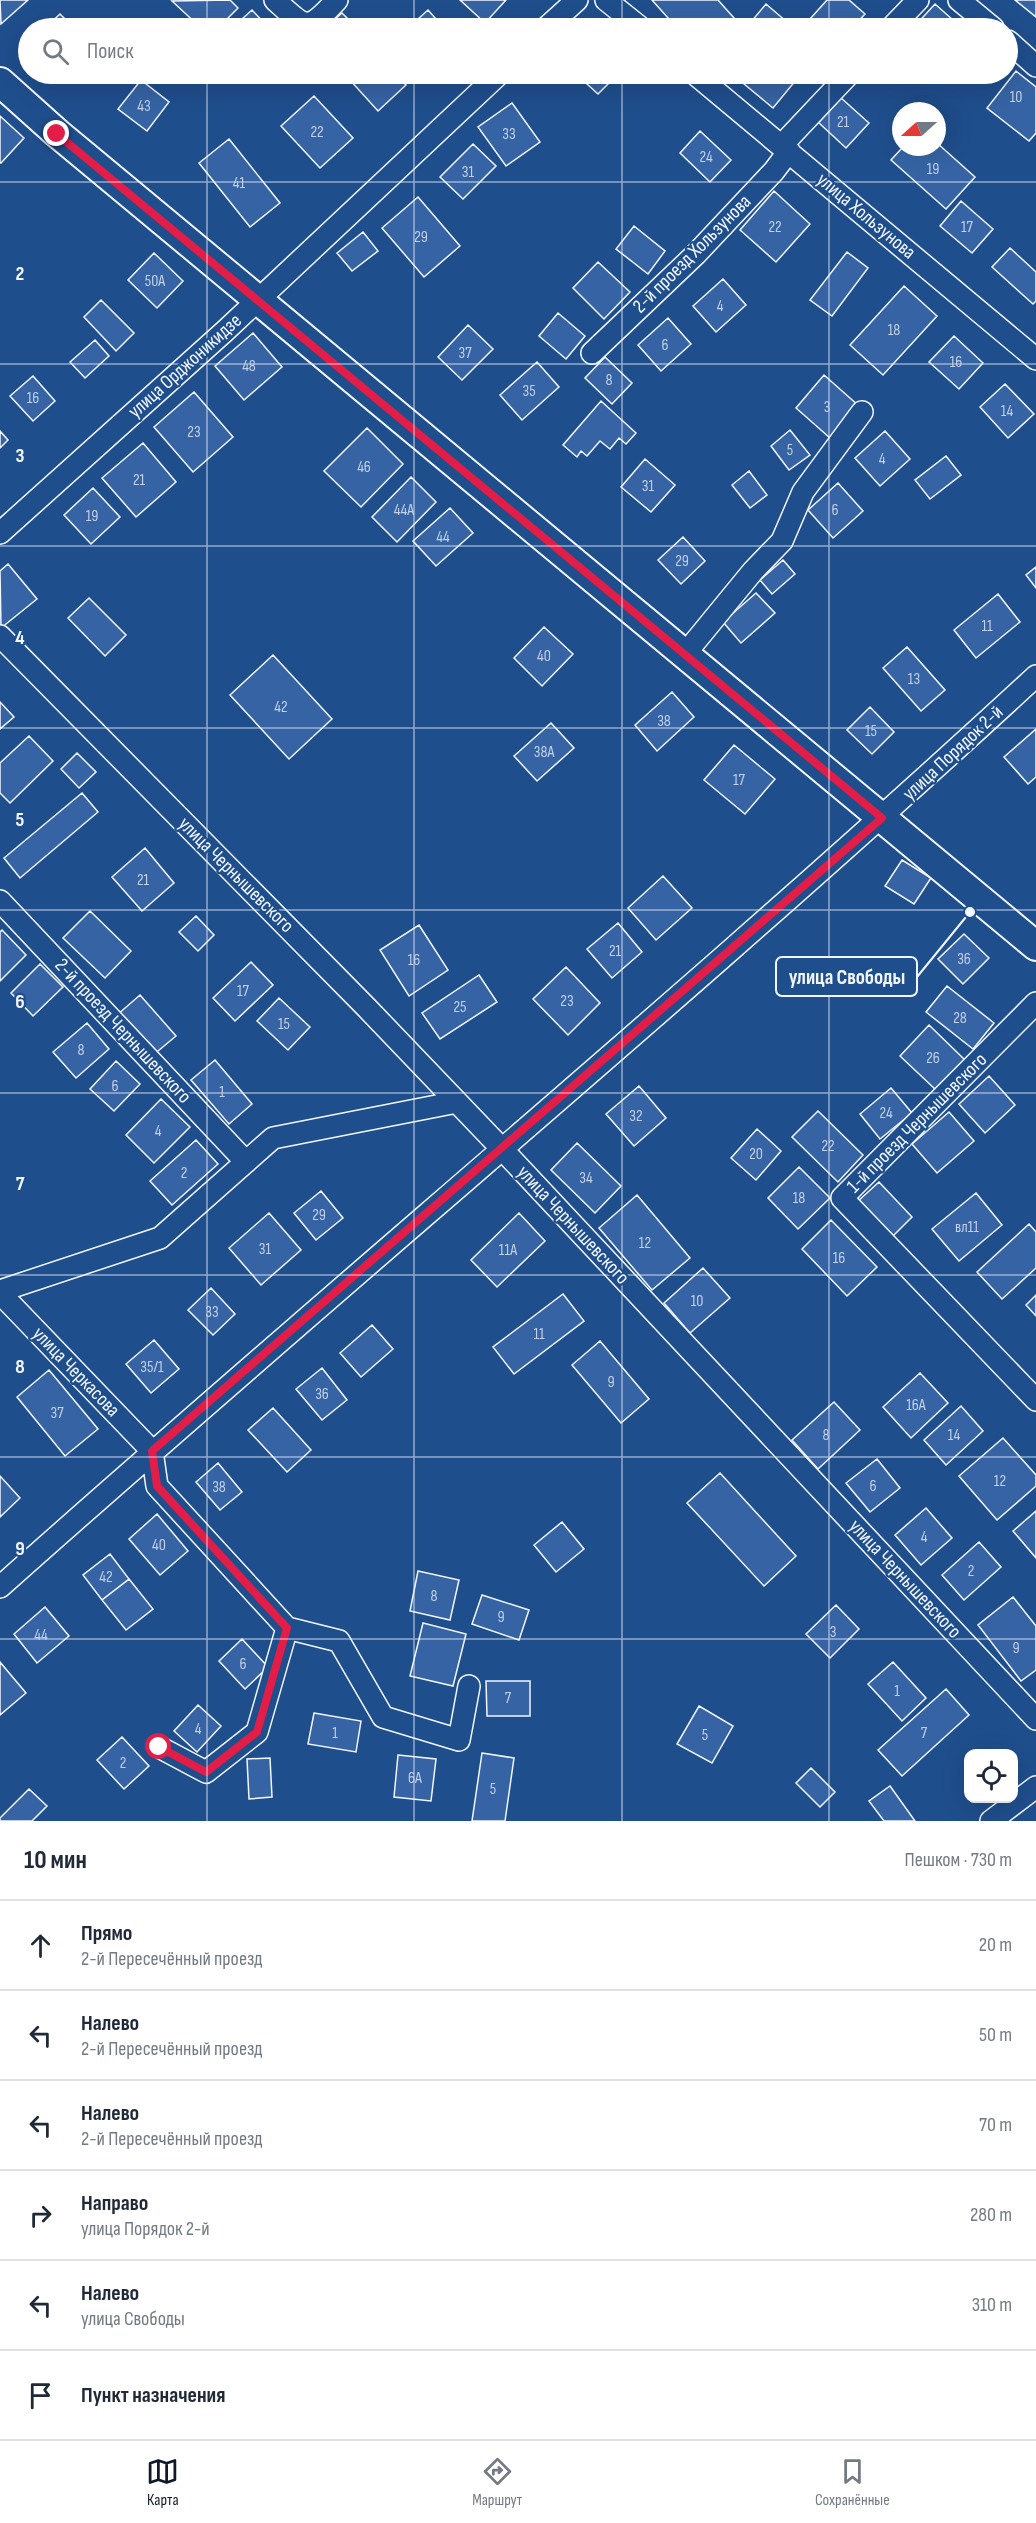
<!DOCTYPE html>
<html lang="ru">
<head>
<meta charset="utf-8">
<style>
  body { margin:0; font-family:"Sofia Sans Condensed",sans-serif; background:#f2f2f3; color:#1f2937 }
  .controls { position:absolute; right:18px; bottom:18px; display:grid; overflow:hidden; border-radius:12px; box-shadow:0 6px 24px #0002 }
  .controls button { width:54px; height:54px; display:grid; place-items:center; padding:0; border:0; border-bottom:2px solid #e0e1e3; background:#fff; color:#1f2937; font:30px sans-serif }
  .compass { position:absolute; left:892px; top:102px; width:54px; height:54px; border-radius:50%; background:#fff; box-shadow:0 6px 24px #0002; rotate:249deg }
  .stop { position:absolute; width:18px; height:18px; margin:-14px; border:4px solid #e11d48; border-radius:50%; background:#fff }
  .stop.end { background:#e11d48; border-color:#fff; box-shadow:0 2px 6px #0008 }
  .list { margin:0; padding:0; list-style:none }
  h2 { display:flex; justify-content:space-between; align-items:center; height:78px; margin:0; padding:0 24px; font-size:26px }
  h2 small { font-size:20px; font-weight:400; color:#747a83 }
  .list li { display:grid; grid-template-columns:39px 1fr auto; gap:18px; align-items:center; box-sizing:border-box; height:90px; padding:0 24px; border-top:2px solid #e0e1e3 }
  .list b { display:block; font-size:22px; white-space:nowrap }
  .list p { margin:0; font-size:20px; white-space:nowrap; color:#747a83 }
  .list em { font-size:20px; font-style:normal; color:#747a83 }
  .icon { flex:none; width:33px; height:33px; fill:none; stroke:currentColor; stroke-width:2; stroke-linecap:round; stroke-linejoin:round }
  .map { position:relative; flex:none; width:1036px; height:1821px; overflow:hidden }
  .search { position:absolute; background:#fff; box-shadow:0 6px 24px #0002; left:18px; right:18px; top:18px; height:66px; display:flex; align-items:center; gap:15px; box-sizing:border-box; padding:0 21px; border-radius:33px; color:#747a83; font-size:22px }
  .sheet { height:618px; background:#fff }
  nav { display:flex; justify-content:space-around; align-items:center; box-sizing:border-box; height:84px; border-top:2px solid #e0e1e3; background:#fff; font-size:16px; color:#747a83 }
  nav a { display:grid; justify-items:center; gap:3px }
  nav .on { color:#111827 }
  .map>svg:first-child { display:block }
</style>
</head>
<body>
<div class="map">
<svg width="1036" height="1821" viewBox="0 0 1036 1821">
  <rect width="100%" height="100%" fill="#1f4e8c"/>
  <path fill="#3563a3" stroke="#f2f6ff" stroke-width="1.5" d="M0,0H28L1,24Z
    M230,0L238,8L218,28H201L172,1Z
    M460,0H506L485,23Z
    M652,0H718L734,18L722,28H677Z
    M827,0H849L865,14L852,28H821L810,19Z
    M1015,0H1036V17Z
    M766,4L794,28H746Z
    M935,4L962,28H913Z
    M252,10L269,28H232Z
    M428,10L444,28H408Z
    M342,13L357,28H325Z
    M60,14L74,28H45Z
    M1016,71L1036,87V133L1029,141L987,108Z
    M354,74H395L406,85L378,111L349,79Z
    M428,74H447L436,83Z
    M576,74H618L598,94Z
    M732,74H801L773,108Z
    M141,80L169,102L147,131L118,109Z
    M314,96L353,138L320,168L281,126Z
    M840,97L869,123L846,148L818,122Z
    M512,103L540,142L506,166L478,127Z
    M0,116L24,138L1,163H0Z
    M700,131L731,160L710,182L680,153Z
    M229,139L280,203L250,227L199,163Z
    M937,143L975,177L946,209L891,160L903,147H937Z
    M473,144L496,166L463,199L440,177Z
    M774,191L810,224L776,262L740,230Z
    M418,197L460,246L424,277L382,228Z
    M961,201L993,229L972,253L940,226Z
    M634,226L665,251L648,274L616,249Z
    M363,232L378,251L352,271L337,253Z
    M1010,248L1036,272V301L1033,304L992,267Z
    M847,252L868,268L832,316L810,300Z
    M154,253L183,281L157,308L128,280Z
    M598,262L630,292L604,319L573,288Z
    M723,279L746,305L716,332L693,306Z
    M904,286L937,316L883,375L850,345Z
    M101,300L134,333L116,351L84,317Z
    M558,313L585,336L566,359L539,336Z
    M668,318L691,344L661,371L638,345Z
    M468,325L493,349L462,380L438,357Z
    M253,333L282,367L244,400L215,366Z
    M954,336L983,363L959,389L929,362Z
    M95,340L109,356L85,378L70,362Z
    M605,357L632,383L612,404L585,378Z
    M537,362L559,387L522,420L500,395Z
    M824,375L859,406L830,438L796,408Z
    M33,376L55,401L33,421L10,396Z
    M1005,384L1034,414L1008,438L980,407Z
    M194,392L233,437L193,472L154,427Z
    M601,401L636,433L626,444L619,438L610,449L600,441L587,456L581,451L577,457L563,445Z
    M367,428L403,464L361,507L324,471Z
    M790,430L810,455L789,470L771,446Z
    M0,431L8,440L0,448Z
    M885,431L910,459L880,486L855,458Z
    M143,443L176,482L136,517L102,478Z
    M946,456L961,475L930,499L915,480Z
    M645,459L675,485L651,512L621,487Z
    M749,471L767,495L750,508L732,485Z
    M411,477L436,502L397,542L372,517Z
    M838,483L863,511L833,538L808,510Z
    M93,488L120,517L91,544L64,515Z
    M450,508L473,533L436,566L413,541Z
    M683,537L705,561L681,584L658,560Z
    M783,560L795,574L772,594L760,580Z
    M8,564L37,599L1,628L0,571Z
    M1036,567V588L1026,575Z
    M756,593L775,613L741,643L723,622Z
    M998,594L1020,622L976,658L954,630Z
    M89,598L126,635L105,656L68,618Z
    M544,627L573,654L542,686L514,658Z
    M907,647L945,690L921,711L883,668Z
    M273,655L332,719L289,759L230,695Z
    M672,692L694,717L657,751L635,725Z
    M0,702L14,717L0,729Z
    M870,707L894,732L872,754L847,730Z
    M551,723L574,748L537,781L514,756Z
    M1036,729V777L1028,784L1004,757Z
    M29,736L53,761L10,803L0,793V763Z
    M734,745L775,779L745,814L704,780Z
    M77,753L96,772L79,788L61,769Z
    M82,793L98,812L20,878L4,858Z
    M145,848L174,883L142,911L112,877Z
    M902,860L931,878L914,904L885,886Z
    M663,876L692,908L656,940L628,908Z
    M90,911L131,951L105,978L63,938Z
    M196,916L214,935L198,951L179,932Z
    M618,923L642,952L612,978L587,949Z
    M419,925L448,970L409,996L380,950Z
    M2,930L26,955L0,981V932Z
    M964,934L989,958L963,984L938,959Z
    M251,962L273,985L235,1021L213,998Z
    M40,964L63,987L33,1016L11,993Z
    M566,967L600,1003L568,1035L533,999Z
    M479,975L497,1002L440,1039L422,1013Z
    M947,986L994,1023L973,1049L926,1012Z
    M140,995L176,1036L152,1056L117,1015Z
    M279,998L310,1027L288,1050L257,1021Z
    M87,1023L109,1049L76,1078L53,1052Z
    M929,1025L965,1060L936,1090L900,1056Z
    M215,1060L252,1104L229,1124L191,1080Z
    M116,1061L140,1084L114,1111L90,1089Z
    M989,1076L1015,1105L985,1133L959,1104Z
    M639,1086L666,1118L634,1146L606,1114Z
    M891,1088L912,1113L880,1139L860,1114Z
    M161,1099L190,1127L154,1163L126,1135Z
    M818,1111L863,1155L838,1182L792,1137Z
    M949,1112L974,1141L937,1173L912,1144Z
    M757,1129L781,1151L756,1180L731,1158Z
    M196,1140L218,1164L172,1205L150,1181Z
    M577,1143L621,1186L595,1213L551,1170Z
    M799,1167L830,1198L798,1229L768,1198Z
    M879,1182L912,1217L891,1238L857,1202Z
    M321,1191L343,1218L316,1240L294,1213Z
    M976,1193L1002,1225L959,1261L932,1229Z
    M637,1195L690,1258L652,1290L599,1228Z
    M269,1213L301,1250L261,1285L229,1248Z
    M519,1213L545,1241L497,1287L471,1260Z
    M831,1220L877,1267L847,1296L802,1249Z
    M1029,1224L1036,1232V1268L1002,1299L977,1272Z
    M703,1268L730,1298L690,1333L664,1303Z
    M211,1288L235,1314L213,1335L188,1310Z
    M563,1294L584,1321L514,1374L493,1347Z
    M1036,1295V1316L1026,1305Z
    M372,1325L393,1349L361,1377L340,1353Z
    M154,1340L179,1369L151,1393L126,1364Z
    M600,1341L649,1399L621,1423L572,1365Z
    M322,1368L347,1400L322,1420L296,1389Z
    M49,1370L98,1429L65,1456L17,1397Z
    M920,1373L948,1403L911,1438L883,1407Z
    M834,1402L860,1430L818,1469L792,1440Z
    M961,1406L983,1431L946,1465L924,1440Z
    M273,1408L311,1450L287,1472L248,1430Z
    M1003,1438L1036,1475V1486L997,1520L959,1476Z
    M877,1459L900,1488L870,1512L846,1483Z
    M218,1463L242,1492L220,1510L196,1482Z
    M720,1473L796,1556L764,1586L687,1503Z
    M0,1476L20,1498L0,1517Z
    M926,1508L952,1538L921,1565L895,1535Z
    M1036,1511V1558L1013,1531Z
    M157,1514L188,1551L160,1575L129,1539Z
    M562,1522L584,1549L556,1572L534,1545Z
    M979,1542L1001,1567L964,1600L942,1575Z
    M110,1554L129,1579L102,1600L83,1575Z
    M418,1571L459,1580L450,1620L410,1611Z
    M129,1579L153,1609L126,1630L102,1600Z
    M482,1595L529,1610L519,1640L472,1624Z
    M1013,1597L1036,1626V1670L1021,1681L978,1625Z
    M836,1605L859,1629L830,1658L806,1634Z
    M45,1607L69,1636L37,1663L14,1634Z
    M423,1623L466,1634L453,1686L410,1676Z
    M242,1639L268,1667L245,1689L219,1661Z
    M0,1662L26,1693L0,1715Z
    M893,1662L926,1698L902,1721L868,1684Z
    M486,1681H530V1716H487Z
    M946,1689L969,1715L902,1776L878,1750Z
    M198,1705L221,1726L197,1752L174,1731Z
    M699,1706L733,1726L712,1763L677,1744Z
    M314,1713L361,1721L356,1752L308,1744Z
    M122,1737L149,1766L124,1789L97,1760Z
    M482,1753L514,1758L505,1821H472Z
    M398,1755L436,1759L431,1801L394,1797Z
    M270,1758L272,1797L249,1799L247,1759Z
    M811,1768L835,1792L820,1807L796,1783Z
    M890,1786L915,1821H884L869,1801Z
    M29,1789L47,1806L32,1821H0V1818Z"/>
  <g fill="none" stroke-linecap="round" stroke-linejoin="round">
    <g stroke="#f2f6ff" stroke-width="24">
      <path id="minor" d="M275,0C307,29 306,33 337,0
        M606,0L641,28
        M959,0L993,28
        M546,28L577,0
        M891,28L918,0
        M1008,41L1036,66
        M695,74L1036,359
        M782,145L849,74
        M592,353L696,254L774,171L789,151
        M0,533L225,331L499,74
        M0,636L367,1008L502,1149L1036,1719
        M685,654L753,571L782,541L803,492L862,412
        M0,901L246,1162
        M1036,1003L842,1198L1036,1400
        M0,1291L160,1238L273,1138L457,1102
        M0,1293L152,1451L157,1486L287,1628L339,1641L383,1717L459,1740L469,1686
        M0,1587C343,1281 698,988 1036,676
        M159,1747L206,1772L257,1732L287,1628
        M991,1821L1036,1787"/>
    </g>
    <g stroke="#f2f6ff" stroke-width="32">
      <path id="secondary" d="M0,82L57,133L1036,946"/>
    </g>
    <use href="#minor" stroke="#1f4e8c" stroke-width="21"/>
    <use href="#secondary" stroke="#1f4e8c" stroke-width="28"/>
  </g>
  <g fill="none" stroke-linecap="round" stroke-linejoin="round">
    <path stroke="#e11d48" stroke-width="8" d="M57,134L882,818L152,1451L157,1486L287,1628L257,1732L206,1772L159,1747"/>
  </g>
  <path fill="none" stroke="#f2f6ff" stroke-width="1.5" stroke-opacity="0.55" d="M207,0V28M414,0V28M622,0V28M829,0V28M207,74V1821M414,74V1821M622,74V1821M829,74V1821M0,182H1036M0,364H1036M0,546H1036M0,728H1036M0,910H1036M0,1093H1036M0,1275H1036M0,1457H1036M0,1639H1036"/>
  <g text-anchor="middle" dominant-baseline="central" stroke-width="4.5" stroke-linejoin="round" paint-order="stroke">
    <g font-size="16" fill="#c3d1e8">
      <text x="1016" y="97">10</text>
      <text x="144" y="106">43</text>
      <text x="843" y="122">21</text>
      <text x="317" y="132">22</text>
      <text x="509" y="134">33</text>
      <text x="706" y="157">24</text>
      <text x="933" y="169">19</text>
      <text x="468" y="172">31</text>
      <text x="239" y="183">41</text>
      <text x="775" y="227">22</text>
      <text x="967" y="227">17</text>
      <text x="421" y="237">29</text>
      <text x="155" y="281">50А</text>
      <text x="720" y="306">4</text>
      <text x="894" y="330">18</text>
      <text x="665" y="345">6</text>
      <text x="465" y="353">37</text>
      <text x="956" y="362">16</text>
      <text x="249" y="366">48</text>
      <text x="609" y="380">8</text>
      <text x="529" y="391">35</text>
      <text x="33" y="398">16</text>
      <text x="827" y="407">3</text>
      <text x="1007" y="411">14</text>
      <text x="194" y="432">23</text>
      <text x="790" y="450">5</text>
      <text x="882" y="459">4</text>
      <text x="364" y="467">46</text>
      <text x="139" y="480">21</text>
      <text x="648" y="486">31</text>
      <text x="404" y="510">44А</text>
      <text x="835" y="510">6</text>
      <text x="92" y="516">19</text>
      <text x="443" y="537">44</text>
      <text x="682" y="561">29</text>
      <text x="987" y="626">11</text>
      <text x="544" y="656">40</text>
      <text x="914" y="679">13</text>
      <text x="281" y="707">42</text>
      <text x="664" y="721">38</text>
      <text x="871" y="731">15</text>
      <text x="544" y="752">38А</text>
      <text x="739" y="780">17</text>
      <text x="143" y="880">21</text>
      <text x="615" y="951">21</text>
      <text x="964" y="959">36</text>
      <text x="414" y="960">16</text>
      <text x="243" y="991">17</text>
      <text x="567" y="1001">23</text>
      <text x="460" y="1007">25</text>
      <text x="960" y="1018">28</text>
      <text x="284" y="1024">15</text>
      <text x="81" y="1050">8</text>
      <text x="933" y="1058">26</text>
      <text x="115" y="1086">6</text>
      <text x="222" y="1092">1</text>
      <text x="886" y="1113">24</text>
      <text x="636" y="1116">32</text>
      <text x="158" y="1131">4</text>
      <text x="828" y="1146">22</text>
      <text x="756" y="1154">20</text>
      <text x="184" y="1173">2</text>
      <text x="586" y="1178">34</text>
      <text x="799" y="1198">18</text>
      <text x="319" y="1215">29</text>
      <text x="967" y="1227">вл11</text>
      <text x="645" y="1243">12</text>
      <text x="265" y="1249">31</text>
      <text x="508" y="1250">11А</text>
      <text x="839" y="1258">16</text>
      <text x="697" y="1301">10</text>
      <text x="212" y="1312">33</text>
      <text x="539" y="1334">11</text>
      <text x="152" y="1367">35/1</text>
      <text x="611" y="1382">9</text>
      <text x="322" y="1394">36</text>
      <text x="916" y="1405">16А</text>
      <text x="57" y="1413">37</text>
      <text x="826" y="1435">8</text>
      <text x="954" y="1435">14</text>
      <text x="1000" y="1481">12</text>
      <text x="873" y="1486">6</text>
      <text x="219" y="1487">38</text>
      <text x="924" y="1537">4</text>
      <text x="159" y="1545">40</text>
      <text x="971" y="1571">2</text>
      <text x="106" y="1577">42</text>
      <text x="434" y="1596">8</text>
      <text x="501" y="1617">9</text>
      <text x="833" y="1632">3</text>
      <text x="41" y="1635">44</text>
      <text x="1016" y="1648">9</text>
      <text x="243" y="1664">6</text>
      <text x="897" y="1691">1</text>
      <text x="508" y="1698">7</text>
      <text x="198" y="1729">4</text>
      <text x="335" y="1733">1</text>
      <text x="924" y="1733">7</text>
      <text x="705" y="1735">5</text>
      <text x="123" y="1763">2</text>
      <text x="415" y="1778">6А</text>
      <text x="493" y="1789">5</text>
    </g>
    <g font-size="20" fill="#f2f6ff" stroke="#1f4e8c">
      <text transform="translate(866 216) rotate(40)">улица Хользунова</text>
      <text transform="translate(692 254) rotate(-45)">2-й проезд Хользунова</text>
      <text transform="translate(185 366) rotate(-42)">улица Орджоникидзе</text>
      <text transform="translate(953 753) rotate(-43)">улица Порядок 2-й</text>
      <text transform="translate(236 875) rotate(45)">улица Чернышевского</text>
      <text transform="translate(123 1031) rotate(47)">2-й проезд Чернышевского</text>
      <text transform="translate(917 1123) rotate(-45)">1-й проезд Чернышевского</text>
      <text transform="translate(573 1225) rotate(47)">улица Чернышевского</text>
      <text transform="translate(76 1372) rotate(46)">улица Черкасова</text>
      <text transform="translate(905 1579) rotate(47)">улица Чернышевского</text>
    </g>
  </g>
  <g font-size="20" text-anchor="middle" font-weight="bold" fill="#f2f6ff" stroke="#1f4e8c" stroke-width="4.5" stroke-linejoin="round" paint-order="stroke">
    <text x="20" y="280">2</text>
    <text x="20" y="462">3</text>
    <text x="20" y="644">4</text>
    <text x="20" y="826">5</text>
    <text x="20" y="1008">6</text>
    <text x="20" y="1190">7</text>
    <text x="20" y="1373">8</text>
    <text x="20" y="1555">9</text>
  </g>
  <path fill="none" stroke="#f2f6ff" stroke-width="2" d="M970 912L917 977"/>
  <circle fill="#f2f6ff" stroke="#1f4e8c" stroke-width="2" cx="970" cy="912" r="6"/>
  <rect fill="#1f4e8c" stroke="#f2f6ff" stroke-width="2" x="776" y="957" width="141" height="39" rx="6"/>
  <g font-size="21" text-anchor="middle" font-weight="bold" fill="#f2f6ff">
    <text x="847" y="984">улица Свободы</text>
  </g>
</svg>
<div class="controls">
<button><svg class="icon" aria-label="locate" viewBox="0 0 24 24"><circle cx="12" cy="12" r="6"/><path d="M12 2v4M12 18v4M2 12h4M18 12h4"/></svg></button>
</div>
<svg class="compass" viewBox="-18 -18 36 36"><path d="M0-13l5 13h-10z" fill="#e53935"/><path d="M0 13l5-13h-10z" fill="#747a83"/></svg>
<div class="stop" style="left:159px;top:1747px"></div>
<div class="stop end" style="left:57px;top:134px"></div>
<div class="search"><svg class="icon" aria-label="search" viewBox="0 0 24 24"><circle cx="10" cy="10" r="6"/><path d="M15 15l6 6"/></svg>Поиск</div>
</div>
<section class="sheet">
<h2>10 мин<small>Пешком · 730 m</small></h2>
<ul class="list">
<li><svg class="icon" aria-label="ahead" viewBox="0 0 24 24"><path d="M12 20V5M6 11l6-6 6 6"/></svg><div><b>Прямо</b><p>2-й Пересечённый проезд</p></div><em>20 m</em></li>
<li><svg class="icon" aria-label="left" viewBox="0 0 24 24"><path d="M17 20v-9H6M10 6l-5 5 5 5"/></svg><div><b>Налево</b><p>2-й Пересечённый проезд</p></div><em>50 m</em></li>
<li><svg class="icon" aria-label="left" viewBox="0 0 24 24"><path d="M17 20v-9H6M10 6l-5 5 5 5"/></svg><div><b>Налево</b><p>2-й Пересечённый проезд</p></div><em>70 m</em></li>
<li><svg class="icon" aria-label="right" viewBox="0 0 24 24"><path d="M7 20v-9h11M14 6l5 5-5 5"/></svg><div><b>Направо</b><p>улица Порядок 2-й</p></div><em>280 m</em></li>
<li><svg class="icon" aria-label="left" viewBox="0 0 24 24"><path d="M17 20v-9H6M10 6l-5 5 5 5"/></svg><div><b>Налево</b><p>улица Свободы</p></div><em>310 m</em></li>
<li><svg class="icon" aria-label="arrive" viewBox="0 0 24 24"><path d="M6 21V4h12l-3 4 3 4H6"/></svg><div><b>Пункт назначения</b></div></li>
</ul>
</section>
<nav>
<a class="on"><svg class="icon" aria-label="map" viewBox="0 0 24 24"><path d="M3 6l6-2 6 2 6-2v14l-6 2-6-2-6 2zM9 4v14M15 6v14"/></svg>Карта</a>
<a><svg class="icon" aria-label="directions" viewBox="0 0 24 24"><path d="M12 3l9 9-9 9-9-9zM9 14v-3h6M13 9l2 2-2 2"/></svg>Маршрут</a>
<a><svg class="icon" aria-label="saved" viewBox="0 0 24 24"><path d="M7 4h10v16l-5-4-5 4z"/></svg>Сохранённые</a>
</nav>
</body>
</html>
